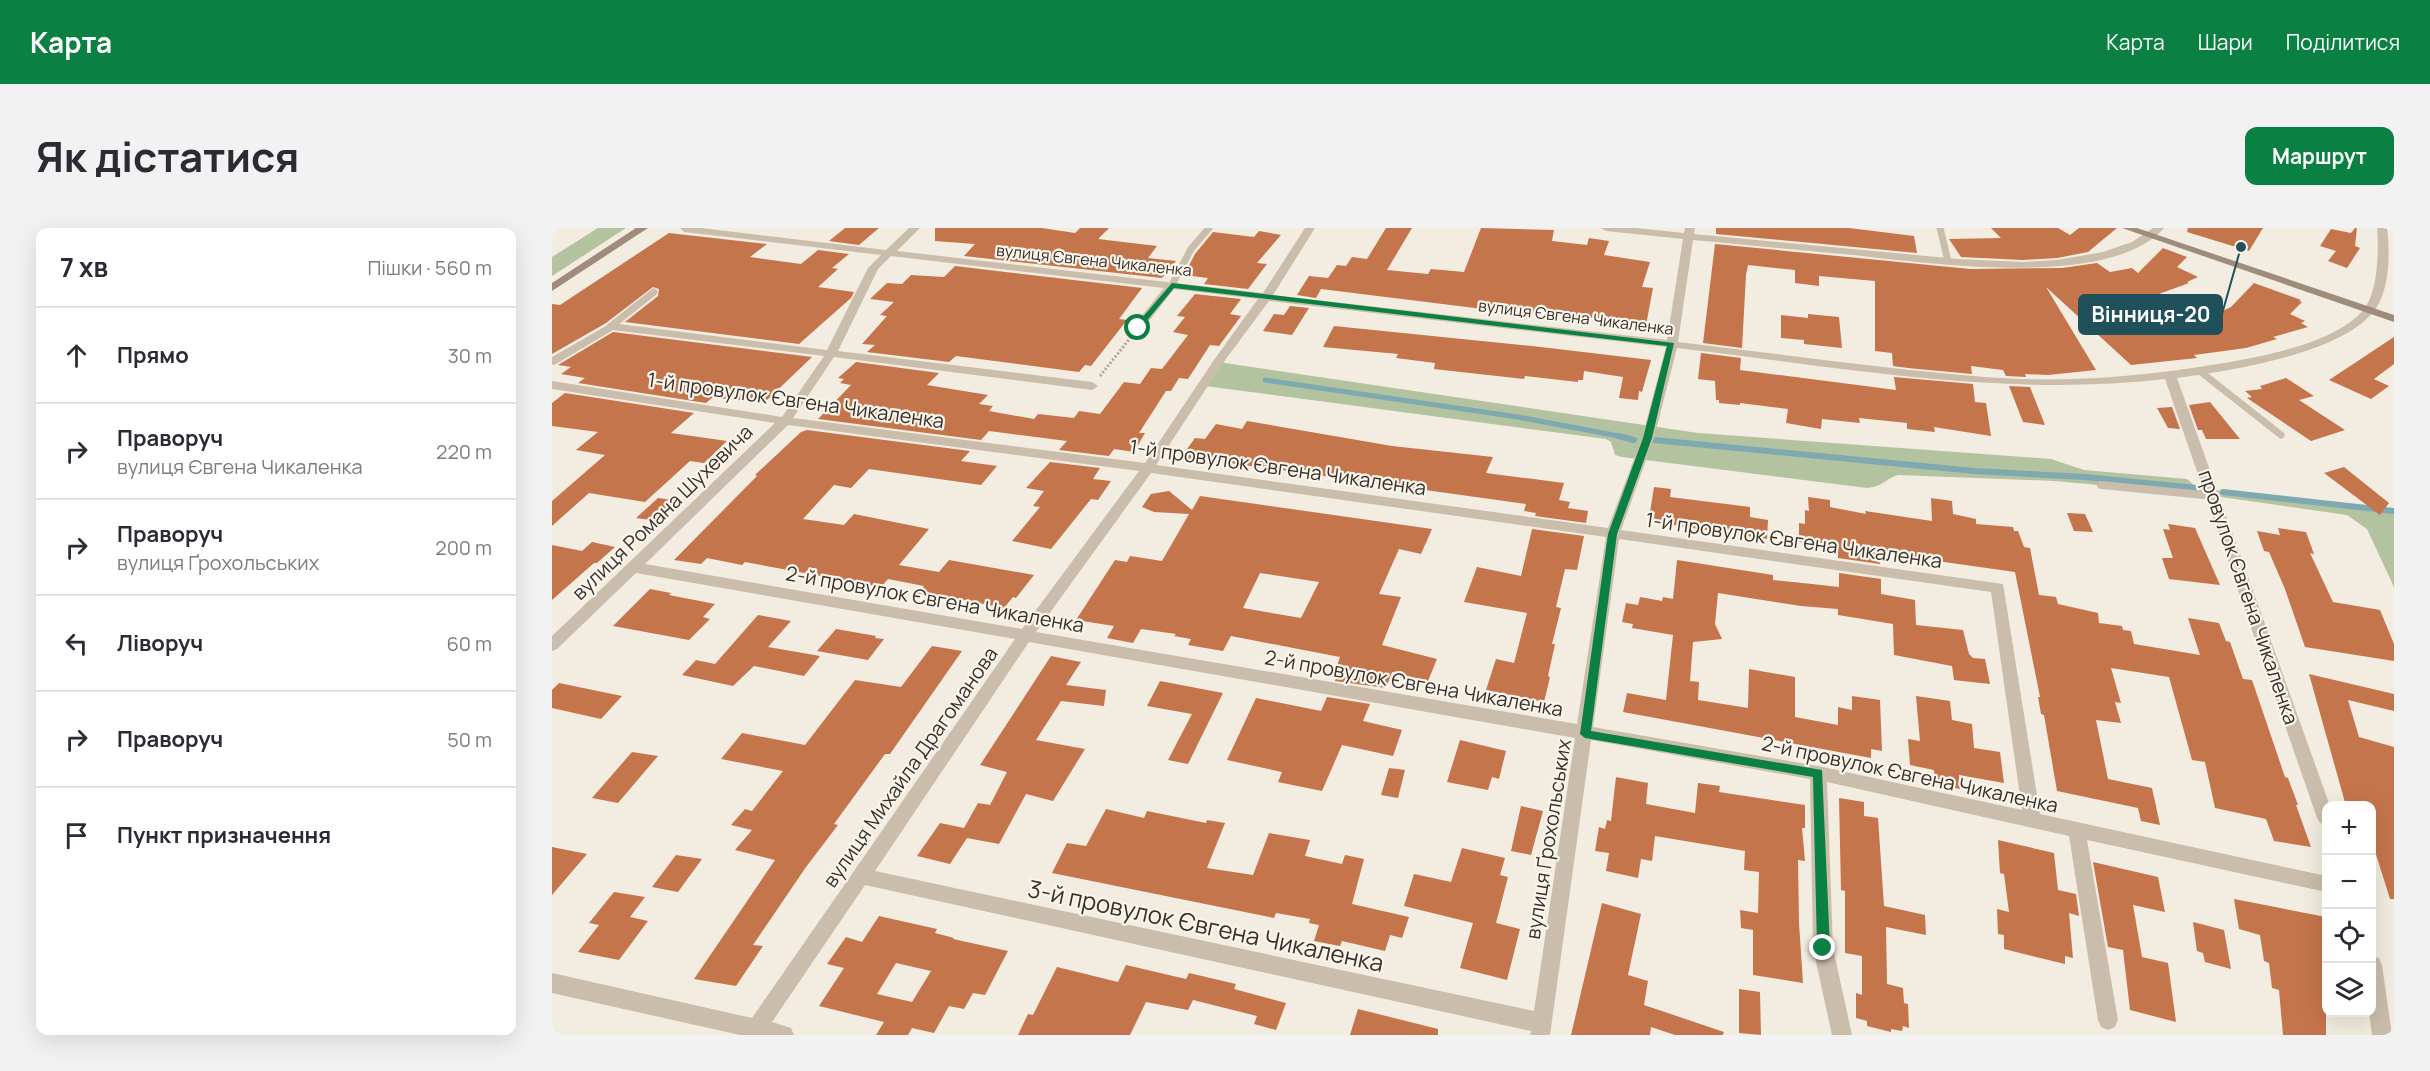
<!DOCTYPE html>
<html lang="uk">
<head>
<meta charset="utf-8">
<style>
  body { margin:0; font-family:Manrope,sans-serif; background:#f2f2f3; color:#2b2b33 }
  .controls { position:absolute; right:18px; bottom:18px; display:grid; overflow:hidden; border-radius:12px; box-shadow:0 6px 24px #0002 }
  .controls button { width:54px; height:54px; display:grid; place-items:center; padding:0; border:0; border-bottom:2px solid #e1e1e2; background:#fff; color:#2b2b33; font:30px sans-serif }
  .stop { position:absolute; width:18px; height:18px; margin:-14px; border:4px solid #0b8043; border-radius:50%; background:#fff }
  .stop.end { background:#0b8043; border-color:#fff; box-shadow:0 2px 6px #0008 }
  .list { margin:0; padding:0; list-style:none }
  h2 { display:flex; justify-content:space-between; align-items:center; height:78px; margin:0; padding:0 24px; font-size:26px }
  h2 small { font-size:20px; font-weight:400; color:#7c7c81 }
  .list li { display:grid; grid-template-columns:39px 1fr auto; gap:18px; align-items:center; box-sizing:border-box; height:96px; padding:0 24px; border-top:2px solid #e1e1e2 }
  .list b { display:block; font-size:22px; white-space:nowrap }
  .list p { margin:0; font-size:20px; white-space:nowrap; color:#7c7c81 }
  .list em { font-size:20px; font-style:normal; color:#7c7c81 }
  .icon { flex:none; width:33px; height:33px; fill:none; stroke:currentColor; stroke-width:2; stroke-linecap:round; stroke-linejoin:round }
  .map { position:relative; flex:none; width:1842px; height:807px; overflow:hidden; border-radius:12px }
  header { display:flex; align-items:center; gap:36px; box-sizing:border-box; height:84px; padding:0 30px; background:#0b8043; color:#fff }
  header strong { font-size:28px }
  nav { display:flex; gap:33px; margin-inline-start:auto; font-size:21px }
  .intro { display:flex; align-items:center; justify-content:space-between; box-sizing:border-box; height:144px; padding:0 36px }
  h1 { margin:0; font-size:42px }
  .button { padding:15px 27px; border-radius:12px; background:#0b8043; color:#fff; font-size:21px; font-weight:700 }
  main { display:flex; gap:36px; padding:0 36px }
  aside { flex:1; background:#fff; border-radius:12px; box-shadow:0 6px 24px #0002 }
  .map>svg:first-child { display:block }
</style>
</head>
<body>
<header>
<strong>Карта</strong>
<nav><a>Карта</a><a>Шари</a><a>Поділитися</a></nav>
</header>
<div class="intro"><h1>Як дістатися</h1><a class="button">Маршрут</a></div>
<main>
<aside>
<h2>7 хв<small>Пішки · 560 m</small></h2>
<ul class="list">
<li><svg class="icon" aria-label="ahead" viewBox="0 0 24 24"><path d="M12 20V5M6 11l6-6 6 6"/></svg><div><b>Прямо</b></div><em>30 m</em></li>
<li><svg class="icon" aria-label="right" viewBox="0 0 24 24"><path d="M7 20v-9h11M14 6l5 5-5 5"/></svg><div><b>Праворуч</b><p>вулиця Євгена Чикаленка</p></div><em>220 m</em></li>
<li><svg class="icon" aria-label="right" viewBox="0 0 24 24"><path d="M7 20v-9h11M14 6l5 5-5 5"/></svg><div><b>Праворуч</b><p>вулиця Ґрохольських</p></div><em>200 m</em></li>
<li><svg class="icon" aria-label="left" viewBox="0 0 24 24"><path d="M17 20v-9H6M10 6l-5 5 5 5"/></svg><div><b>Ліворуч</b></div><em>60 m</em></li>
<li><svg class="icon" aria-label="right" viewBox="0 0 24 24"><path d="M7 20v-9h11M14 6l5 5-5 5"/></svg><div><b>Праворуч</b></div><em>50 m</em></li>
<li><svg class="icon" aria-label="arrive" viewBox="0 0 24 24"><path d="M6 21V4h12l-3 4 3 4H6"/></svg><div><b>Пункт призначення</b></div></li>
</ul>
</aside>
<div class="map">
<svg width="1842" height="807" viewBox="0 0 1842 807">
  <rect width="100%" height="100%" fill="#f3ece0"/>
  <path fill="#b3c29f" d="M46,0H74L0,48V29Z
    M666,134L1146,205L1499,231L1532,242L1635,251L1645,260L1842,283V359L1815,301L1795,287L1662,268L1503,253L1347,247C1333,250 1333,258 1315,260L1070,229L1063,227L1059,214L1054,211L653,158Z"/>
  <g fill="none" stroke-linecap="round" stroke-linejoin="round">
    <path stroke="#7ea9b0" stroke-width="5" d="M713,152L966,189L1072,209"/>
    <path stroke="#7ea9b0" stroke-width="6" d="M1066,208L1082,212
      M1102,212L1422,243L1533,249L1644,260
      M1671,264L1842,283"/>
  </g>
  <path fill="#c5754c" fill-rule="evenodd" d="M293,0H327L307,17L277,13Z
    M383,0H490L523,5L528,0H557L546,11L605,18L596,30L624,33L610,50L412,28L423,16L383,13Z
    M834,0H860L835,42L876,46L879,41L912,44L929,0L1002,2L1000,13L1035,17L1037,10L1057,13L1052,27L1098,34L1090,59L1101,60L1094,97L986,83L985,85L931,81L769,61L764,70L745,67L757,48L776,50L785,37L794,38L800,29L815,31Z
    M1164,0H1297L1362,8L1365,25L1164,6Z
    M1439,0H1506L1518,7L1527,0H1565L1536,24L1505,30L1471,32L1409,29L1397,11L1449,10Z
    M1636,0H1711L1697,23L1635,4Z
    M1803,0H1805L1803,18L1808,20L1795,40L1776,33L1784,23L1768,18L1779,1L1799,5Z
    M707,3L729,7L705,35L715,36L696,61L652,56L656,50L632,47L643,26L661,4L702,9Z
    M117,5L215,16L198,29L249,36L266,22L297,26L280,40L286,41L266,59L302,64L299,70L247,116L73,94L106,68L107,61L101,59L54,95L0,126V76L8,77Z
    M1163,16L1418,41L1510,40L1545,35L1558,44L1580,40L1586,45L1611,20L1635,29L1625,39L1646,49L1635,54L1637,55L1607,66L1647,94L1679,79L1702,55L1749,72L1747,73L1750,74L1738,86L1753,93L1749,95L1756,99L1721,109L1725,111L1694,120L1642,127L1645,130L1579,137L1494,59L1544,142L1496,147L1473,146L1474,149L1454,148L1451,142L1419,138L1420,146L1356,140L1341,138L1340,125L1323,123V53L1267,48V58L1243,55V42L1196,37L1194,47L1190,120L1151,115Z
    M403,38L590,60L567,91L575,92L539,138L533,137L527,144L404,128L397,134L315,124L323,117L310,116L335,88L328,87L342,74L318,71L335,55L350,56L359,47L392,49Z
    M643,66L689,71L678,86L689,88L667,118L658,117L636,151L627,150L619,163H614L587,205H593L582,224L562,221L557,228L507,222L515,213L437,203L429,212L266,191L299,157L288,155L292,151L286,150L304,134L387,145L375,157L436,167L427,176L441,178L437,183L482,191L486,186L522,190L527,183L548,186L572,154L588,156L599,140L610,141L636,107L621,104L633,89L625,88Z
    M738,78L757,80L740,107L711,103L722,86L732,87Z
    M1256,86L1287,89L1290,120L1252,116V112L1229,110V87L1256,90Z
    M782,98L980,118L1099,132L1090,164L1087,163L1086,172L1067,170L1071,149L1032,143L1031,152H1026V154L973,148L972,151L882,141L883,135L844,130L846,126L771,119Z
    M61,104L260,129L213,174L160,170L154,175L26,155L33,150L9,146L19,139L6,137Z
    M1842,109V136L1822,151L1837,158L1819,171L1777,152Z
    M1149,125L1189,130L1188,142L1344,162L1342,149L1421,156L1423,174L1434,175L1439,208L1382,199L1383,204L1355,201V195L1307,190L1308,195L1270,191L1269,201L1234,195L1236,181L1188,175V177L1167,175V172H1164L1163,153L1146,151Z
    M1734,150L1762,168L1747,172L1793,202L1759,213L1695,170L1700,169L1693,163L1710,161L1708,158Z
    M1457,158L1478,159L1493,197L1471,194Z
    M13,165L142,185L119,205L175,213L152,235L138,233L93,274L37,265L0,298V273L53,227L24,222L46,204L0,198V175Z
    M1658,174L1688,211H1654L1650,202H1646L1637,177Z
    M1620,179L1628,201L1616,200L1605,180Z
    M695,193L840,218L941,229L934,245L1012,255L1007,272L1018,274L1016,280L1036,283L1034,295L983,288L984,285L972,283L974,276L692,237L663,233L661,236L633,232L635,229L630,228L643,210L653,211L664,196L690,201Z
    M255,202L418,223L409,233L445,238L429,257L317,241L299,260L282,257L251,291L292,297L302,286L377,301L347,337L387,344L397,332L482,347L464,370L461,369L452,380L392,368L390,370L366,366L372,358L336,351L329,359L193,334L190,337L155,330L149,336L122,332L205,248L203,247L249,204Z
    M498,234L548,240L541,251L559,253L546,272L539,271L499,321L460,313L488,279L481,278L492,263L474,260Z
    M1792,239L1837,275L1828,287L1772,245Z
    M1102,259L1119,261L1118,269L1198,279V289L1216,292L1215,311L1101,294L1103,284H1098Z
    M617,263L640,282L648,268L880,301L869,326L847,321L827,366L849,369L830,417L885,431L876,453L840,444L834,460L783,453L784,450H781L788,429L679,408L671,423L636,417L639,411L622,408L624,406L589,401L581,415L555,410L562,398L524,392L563,332L575,334L578,328L610,333L637,286L602,284L590,279L599,266ZM708,345L767,354L749,390L691,380Z
    M1256,269L1278,272V279L1314,286L1313,283L1380,293L1379,270L1400,273L1401,286L1424,291V296L1461,299L1462,303H1466L1472,319L1478,320L1487,367L1504,369L1506,376L1546,385L1547,395L1570,398L1571,402L1579,403L1582,416L1648,427L1636,390L1667,395L1674,413L1678,414L1691,451L1700,452L1733,549L1736,550L1746,577H1744L1759,619L1722,613L1714,591L1663,580L1653,534L1640,532L1617,449L1559,440L1569,475L1563,474L1569,495L1544,492L1556,551L1600,560L1608,597L1589,593L1586,580L1505,563L1492,487L1489,486L1486,469H1488L1463,344L1328,325V336L1286,330V319L1247,314V295L1253,296V282L1257,283Z
    M106,270L128,273L106,293L84,290Z
    M1515,285L1533,286L1541,304L1522,303Z
    M1616,296L1643,300L1668,357L1617,351L1610,330H1621L1611,301L1618,302Z
    M1726,300L1754,304L1762,326L1758,325L1781,374L1828,382L1842,416V433L1753,419L1733,361L1717,324L1712,323L1705,303L1728,307Z
    M980,301L1032,308L1025,342L1013,341L1004,379L1009,380L1000,416H1003L996,448L998,449L992,474L934,462L944,431L962,435L975,385L912,374L925,339L969,348Z
    M40,314L63,319L45,335H42L0,372V317L30,323Z
    M1125,332L1221,347V352L1260,356L1287,359V345L1329,351V366L1363,372L1364,397L1411,402L1417,426L1421,430L1433,431L1438,456L1402,452L1400,438L1342,427L1341,396L1286,387V381L1249,378L1166,365L1163,396L1170,411L1141,414L1138,453L1147,454L1146,472L1196,480L1197,441L1243,449V489L1286,497V479L1300,482V468L1328,472L1330,523L1319,521V530L1071,484L1075,465L1114,472L1121,407L1080,400L1081,396L1070,394L1074,375L1086,377L1088,369L1110,373L1111,369L1121,371Z
    M98,361L119,365L117,367L163,376L151,389L158,391L137,412L61,398Z
    M206,387L239,393L216,419L268,428L252,448L202,438L181,458L130,447L144,432L163,436Z
    M284,401L324,408L323,410L332,411L316,432L265,423Z
    M380,418L410,423L338,526H333L282,596L286,597L254,639L201,717L211,718L184,758L142,751L223,632L183,622L200,602L179,597L193,581L200,583L231,543L169,531L190,505L253,517L303,452L349,459Z
    M499,428L529,434L514,457L554,462L552,478L509,473L484,512L533,521L501,573L474,566L447,616L415,610L398,636L365,628L388,595L412,600L426,575L438,577L455,544L428,537Z
    M1757,446L1842,466V483L1796,472L1807,509L1842,519V671H1838L1822,620L1820,619V578H1794Z
    M608,453L671,465L636,536L616,532L640,486L595,478Z
    M7,455L70,468L49,491L0,480V462Z
    M1364,468L1398,473L1400,492L1420,496L1422,520L1448,524L1452,555L1407,547L1408,561L1383,556L1382,542L1358,537L1356,511L1368,513Z
    M775,469L818,476L811,493L850,502L841,528L790,517L770,563L726,554L730,544L675,532L704,470L769,483Z
    M908,512L954,523L947,551L940,549L936,562L895,554Z
    M80,524L106,528L66,575L40,570Z
    M837,540L853,542L846,570L829,567Z
    M1064,549L1096,555L1094,576L1143,585L1146,555L1168,558L1167,564L1253,577V600H1250L1253,633L1246,632L1247,695L1251,755L1201,747V702L1189,700L1188,682L1206,685L1207,644L1192,642L1193,623L1103,608L1100,633L1089,631L1086,650L1054,643L1057,625L1043,623L1047,599L1053,601L1055,592L1059,593Z
    M1287,570L1312,574V588L1326,590L1332,678L1373,687L1374,707L1334,699L1335,756L1351,760L1352,775L1356,776L1357,800L1351,798L1350,803L1339,801V804L1315,798V793L1304,790V765L1310,767V728L1293,725V663L1289,662Z
    M969,578L991,583L979,627L959,623Z
    M554,581L592,590L595,583L654,595L655,592L673,595L655,640L701,647L717,605L758,612L753,628L790,636L793,627L812,631L800,676L857,689L850,710L838,707L833,723L790,713L788,718L762,713L767,697L757,695L758,691L724,685L722,690L500,645L515,615L534,618Z
    M1446,612L1502,625L1506,662L1524,666L1527,688L1517,685L1521,730L1513,728V736L1452,721V707L1446,706L1445,681L1457,684L1452,646L1448,645Z
    M0,619L35,626L0,667Z
    M910,620L953,630L948,647L956,649L944,695L968,701L955,752L908,740L921,695L852,678L862,646L899,654Z
    M124,627L150,631L126,664L100,659Z
    M1541,634L1606,649L1613,684L1581,677L1590,729L1616,735L1624,794L1578,782L1571,722L1556,719Z
    M62,664L93,669L78,689L96,693L67,732L26,724L47,697L37,695Z
    M1682,671L1774,689V807H1731L1727,762L1720,760L1717,735L1712,733L1708,707L1687,701Z
    M1050,675L1089,686L1076,747L1096,753L1092,777L1172,804L1171,807H1123L1099,799L1098,807H1019Z
    M327,688L385,701L383,705L402,710L401,711L456,723L433,767L421,765L412,781L397,778L382,805L360,800L356,807H324L332,794L267,778L292,740L275,736L294,709L310,714ZM344,735L379,743L360,774L325,766Z
    M1641,694L1672,702L1679,741L1653,734L1651,725L1645,723Z
    M574,737L634,751L637,745L684,756L682,761L734,775L724,802L702,796L705,788L641,772L636,782L594,774L578,807H466L476,786L481,787L505,739L566,754Z
    M1187,761L1208,764L1209,807L1187,805Z
    M806,781L886,801V807H798Z"/>
  <g fill="none" stroke-linecap="round" stroke-linejoin="round">
    <path stroke="#b7a795" stroke-width="3" stroke-dasharray="2 2" stroke-linecap="butt" d="M548,148L579,109"/>
    <path stroke="#cbbdab" stroke-width="7" d="M1388,0L1396,33
      M620,57L639,21L657,0
      M59,98L102,64
      M1649,144L1729,207"/>
    <path stroke="#cbbdab" stroke-width="8" d="M1549,257L1662,268"/>
    <path fill="#cbbdab" fill-rule="evenodd" d="M128,0H149L334,22L357,0H368L345,23L711,65L753,0H763L721,67L1115,112L1131,11L1054,3L1049,0H1084L1132,5L1133,0H1143L1142,6L1406,31L1471,34L1505,32L1551,24L1580,14L1601,0H1612C1558,62 1376,35 1301,27C1248,22 1194,17 1141,12L1126,114C1228,126 1330,141 1433,149C1521,156 1612,147 1699,130C1734,123 1791,109 1813,80C1826,62 1827,21 1825,0H1835C1838,24 1838,60 1824,80C1793,126 1677,143 1625,150L1778,578H1774V597L1768,595L1765,590L1613,151C1450,170 1287,139 1125,120L1102,210L1069,302L1451,356L1488,586L1774,648V664L1535,612L1566,792L1563,799L1556,802L1549,799L1546,792L1517,608L1275,554L1281,720L1300,807H1280L1261,720L1258,551L1039,512L998,807H978L979,803L313,657L220,794L239,800L242,807H188L0,765V745L200,790L463,411L84,345L5,421L0,423V408L223,195L0,161V153L230,189L272,128L61,102L4,136L0,137V129L59,95L275,122L316,40L329,27L132,4ZM339,28L612,60L580,100L586,103L590,102L622,61L706,71L662,132L593,235L241,190L282,129L540,162L546,158L540,154L286,123L326,41ZM717,73L1114,119L1090,210L1056,300L604,237L671,135ZM236,197L587,243L470,401L93,336ZM599,245L1054,309L1025,496L484,404ZM1067,311L1439,364L1470,582L1266,538L1041,499ZM477,414L1023,510L982,783L323,643Z
      M1820,728L1827,730L1830,737L1840,807H1820L1817,784H1820Z"/>
    <path fill="#9f8c7c" fill-rule="evenodd" d="M84,0H96L0,63V55Z
      M1570,0H1585L1842,87V94Z"/>
  </g>
  <path fill="#0b8043" d="M620,55L1122,115L1100,210L1065,306L1039,503L1270,542L1278,720L1276,724L1271,726L1265,720L1261,549L1033,510L1028,506L1056,306L1091,210L1115,118L622,60L588,101H583V98Z"/>
  <g text-anchor="middle" dominant-baseline="central" stroke-width="4.5" stroke-linejoin="round" paint-order="stroke">
    <g font-size="16" fill="#39302a" stroke="#faf5ec">
      <text transform="translate(542 32) rotate(6)">вулиця Євгена Чикаленка</text>
      <text transform="translate(1024 89) rotate(7)">вулиця Євгена Чикаленка</text>
    </g>
    <g font-size="20" fill="#39302a" stroke="#faf5ec">
      <text transform="translate(244 172) rotate(8)">1-й провулок Євгена Чикаленка</text>
      <text transform="translate(726 239) rotate(8)">1-й провулок Євгена Чикаленка</text>
      <text transform="translate(110 284) rotate(-44)">вулиця Романа Шухевича</text>
      <text transform="translate(1242 312) rotate(8)">1-й провулок Євгена Чикаленка</text>
      <text transform="translate(1697 369) rotate(71)">провулок Євгена Чикаленка</text>
      <text transform="translate(383 371) rotate(10)">2-й провулок Євгена Чикаленка</text>
      <text transform="translate(862 455) rotate(10)">2-й провулок Євгена Чикаленка</text>
      <text transform="translate(358 539) rotate(-55)">вулиця Михайла Драгоманова</text>
      <text transform="translate(1358 546) rotate(12)">2-й провулок Євгена Чикаленка</text>
      <text transform="translate(996 611) rotate(-81)">вулиця Ґрохольських</text>
    </g>
    <g font-size="24" fill="#39302a" stroke="#faf5ec">
      <text transform="translate(654 697) rotate(12)">3-й провулок Євгена Чикаленка</text>
    </g>
  </g>
  <path fill="none" stroke="#20515b" stroke-width="2" d="M1689 19L1670 86"/>
  <circle fill="#20515b" stroke="#faf5ec" stroke-width="2" cx="1689" cy="19" r="6"/>
  <rect fill="#20515b" stroke="#20515b" stroke-width="2" x="1527" y="67" width="143" height="39" rx="6"/>
  <g font-size="21" text-anchor="middle" font-weight="bold" fill="#fff">
    <text x="1599" y="94">Вінниця-20</text>
  </g>
</svg>
<div class="controls">
<button>+</button>
<button>−</button>
<button><svg class="icon" aria-label="locate" viewBox="0 0 24 24"><circle cx="12" cy="12" r="6"/><path d="M12 2v4M12 18v4M2 12h4M18 12h4"/></svg></button>
<button><svg class="icon" aria-label="layers" viewBox="0 0 24 24"><path d="M12 4l9 5-9 5-9-5zM3 14l9 5 9-5"/></svg></button>
</div>
<div class="stop" style="left:586px;top:100px"></div>
<div class="stop end" style="left:1271px;top:720px"></div>
</div>
</main>
</body>
</html>
